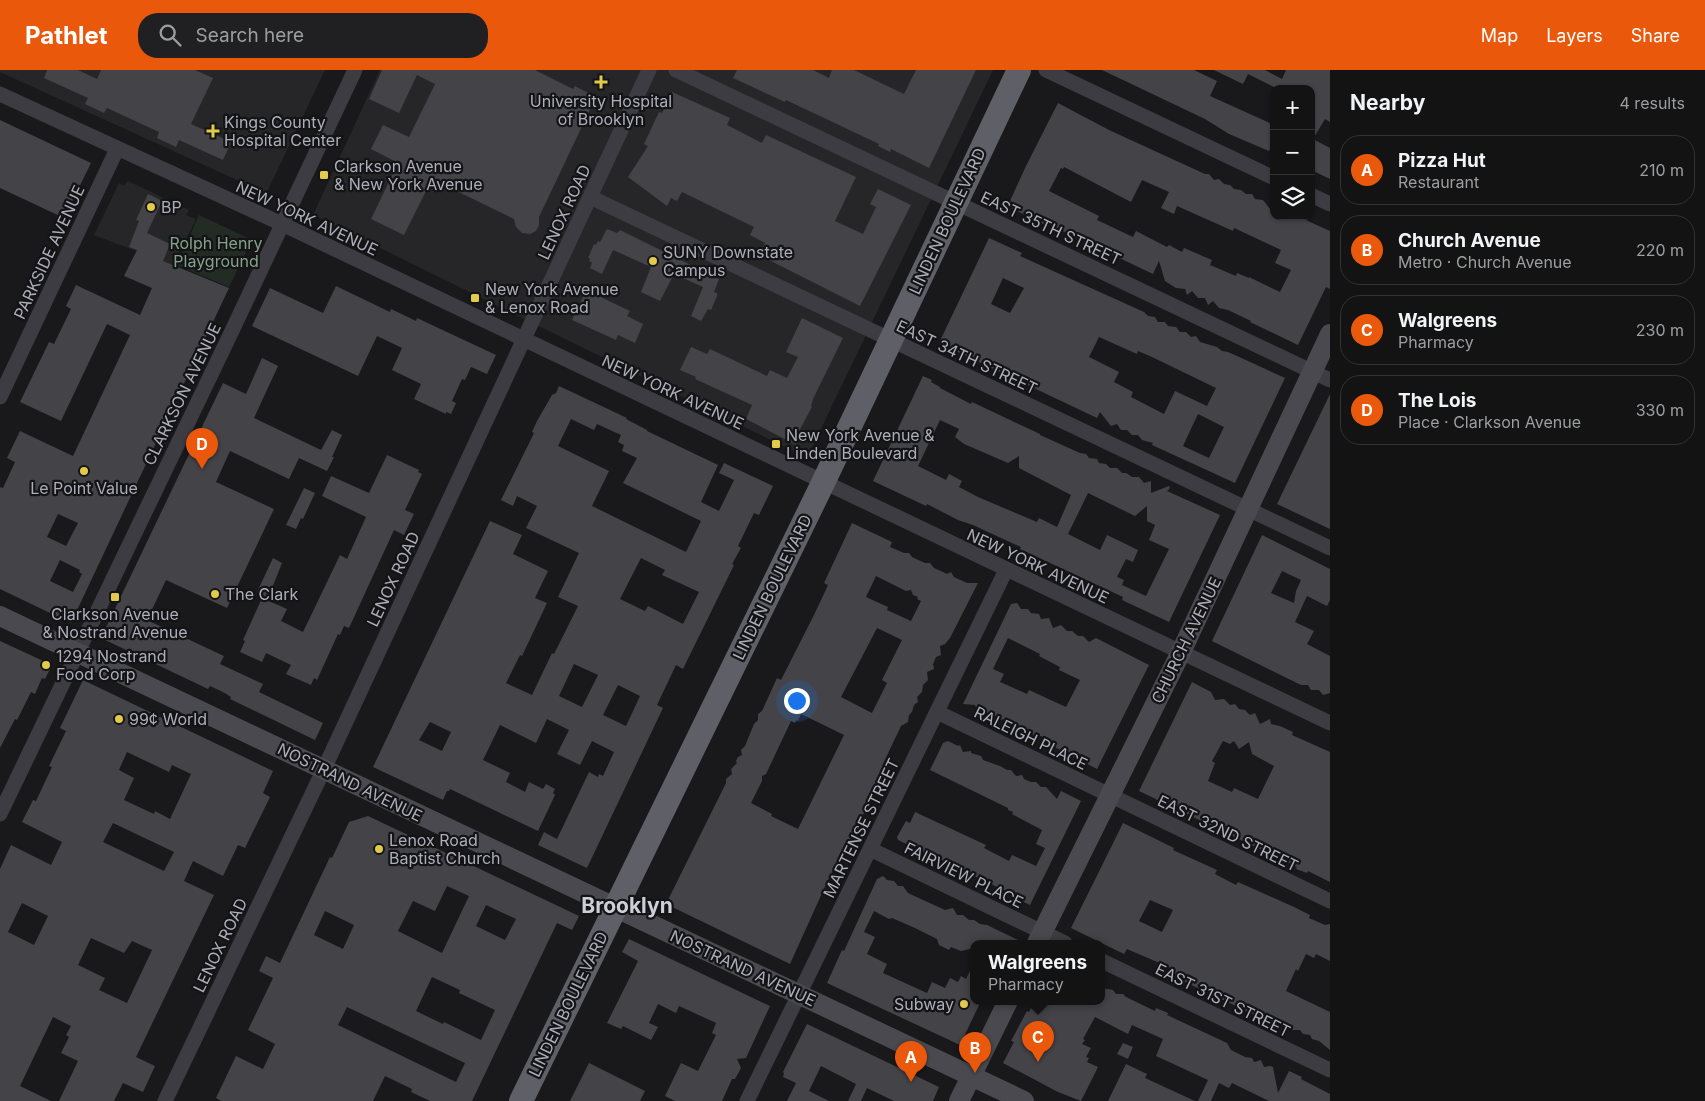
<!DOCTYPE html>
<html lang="en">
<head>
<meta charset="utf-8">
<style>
  body { margin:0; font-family:Inter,sans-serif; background:#202022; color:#f1f3f6 }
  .controls { position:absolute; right:15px; top:15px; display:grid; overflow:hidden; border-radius:10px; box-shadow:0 1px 4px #0004 }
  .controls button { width:45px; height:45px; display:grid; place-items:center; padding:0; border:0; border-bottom:1px solid #323234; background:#131314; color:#f1f3f6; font:25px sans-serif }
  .you { position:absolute; left:796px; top:630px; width:18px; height:18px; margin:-12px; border:4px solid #fff; border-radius:50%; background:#1a73e8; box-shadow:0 0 0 8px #1a73e833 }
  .badge { display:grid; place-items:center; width:32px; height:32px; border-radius:50%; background:#ea580c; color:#fff; font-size:16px; font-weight:700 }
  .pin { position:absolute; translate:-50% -41px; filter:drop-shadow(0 1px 2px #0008) }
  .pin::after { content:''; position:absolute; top:26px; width:18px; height:15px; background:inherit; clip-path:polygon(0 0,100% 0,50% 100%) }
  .popup { position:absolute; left:970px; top:870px; width:135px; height:65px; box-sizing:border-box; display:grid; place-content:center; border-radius:10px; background:#131314; filter:drop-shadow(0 1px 4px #0005); font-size:16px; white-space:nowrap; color:#9d9ea0 }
  .popup b { font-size:19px; color:#f1f3f6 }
  .popup::after { content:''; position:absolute; left:50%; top:100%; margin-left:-10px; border:10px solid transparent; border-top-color:#131314 }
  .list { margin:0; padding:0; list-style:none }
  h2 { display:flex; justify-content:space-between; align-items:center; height:65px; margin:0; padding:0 20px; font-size:21px }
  h2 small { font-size:16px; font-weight:400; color:#9d9ea0 }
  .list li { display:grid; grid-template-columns:32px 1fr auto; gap:15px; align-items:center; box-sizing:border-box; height:70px; margin:0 10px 10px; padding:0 10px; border:1px solid #323234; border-radius:20px }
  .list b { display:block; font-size:19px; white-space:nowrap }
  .list p { margin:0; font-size:16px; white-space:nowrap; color:#9d9ea0 }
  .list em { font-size:16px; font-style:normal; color:#9d9ea0 }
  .icon { flex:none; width:28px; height:28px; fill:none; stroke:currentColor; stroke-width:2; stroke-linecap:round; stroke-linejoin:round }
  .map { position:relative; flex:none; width:1330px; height:1031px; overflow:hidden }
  header { display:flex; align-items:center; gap:30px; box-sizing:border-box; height:70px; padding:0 25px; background:#ea580c; color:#fff }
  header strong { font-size:24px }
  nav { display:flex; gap:28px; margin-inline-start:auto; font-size:18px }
  .search { width:350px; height:45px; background:#202022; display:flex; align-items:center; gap:12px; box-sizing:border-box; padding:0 18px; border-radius:20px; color:#9d9ea0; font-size:19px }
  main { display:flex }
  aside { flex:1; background:#131314 }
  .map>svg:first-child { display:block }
</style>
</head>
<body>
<header>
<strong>Pathlet</strong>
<div class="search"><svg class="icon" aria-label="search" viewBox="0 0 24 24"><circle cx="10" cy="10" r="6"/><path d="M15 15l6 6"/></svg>Search here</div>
<nav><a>Map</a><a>Layers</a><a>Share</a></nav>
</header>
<main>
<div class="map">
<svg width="1330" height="1031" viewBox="0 0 1330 1031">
  <rect width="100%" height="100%" fill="#19191b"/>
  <path fill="#262528" d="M0,0H325L268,120L263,122L0,2Z
    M380,0H993L807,388L313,145Z
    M128,111L189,140L186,145L196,149L173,195L94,165L119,113L124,116Z"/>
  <path fill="#232b25" d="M199,145L252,170L229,217L177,195Z"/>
  <path fill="#444348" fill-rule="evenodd" d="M47,0H78L97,9L101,0H195L213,8L191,54L231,72L223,90L179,70L176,77L157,68L159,62L107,38L104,43L85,34L88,28L44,8Z
    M382,0H535L573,19L575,16L596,27L539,147V155L536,161L530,164L522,163L516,157L514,149L432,109L404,165L371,149L398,93L371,79L383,55L409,67L435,14L417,5L399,43L369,29Z
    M737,0H813L829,8L832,0H854L904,24L916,0H976L929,98L891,79L890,82L878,76L879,74L786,30L785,32L733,8Z
    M1102,0H1194L1217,11L1210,26L1274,55V71L1269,81L1229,64L1205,49Z
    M1214,0H1265L1282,9L1286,0H1330V52L1325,49L1313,69L1330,78V109L1311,100V19H1278L1248,4L1243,14Z
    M672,22L730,48L727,55L762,73L766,65L856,107L835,151L863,164L876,137L870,134L878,119L911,135L860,236L759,185L765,173L750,165L754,157L682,122L677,131L671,128L667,136L628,107L648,76L644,74L659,42L662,43Z
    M1058,33L1109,60L1205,104H1209L1214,110L1219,109L1224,114L1230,115L1234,119L1241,120L1246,124H1252L1255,129L1263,130L1274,144V146H1297L1330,161V219L1326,217L1298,275L1250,252L1251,251L1228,240L1219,238L1213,231L1208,235L1205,228H1198L1192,221L1187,225L1185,219L1176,218L1165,211L1159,191L1153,204L1048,154L1047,156L1009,137V133L1027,94ZM1064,97L1131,132L1142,110L1169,122L1161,138L1174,144L1177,136L1233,161L1234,158L1247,164L1281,180L1275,193L1291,200L1280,222L1249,207V208L1237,203L1236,206L1210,195L1212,190L1184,178L1182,182L1169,175L1167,177L1136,161L1133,167L1097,150L1099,146L1049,121L1061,98L1063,99Z
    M0,50L91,93L64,148L0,118Z
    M148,124L162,131L147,163L170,174L163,191L229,218L71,553L0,519V417L3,418L15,392L7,388L20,361L73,386L130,265L107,254L61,351L20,332L49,272L54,274L71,239L66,236L76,215L140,245L152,218L124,206L137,180L129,177L139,151L136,150ZM58,444L78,453L66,476L47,467ZM60,490L80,500L79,502L82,504L73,522L50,511Z
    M607,159L617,163L620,160L719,209L714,222L717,223V226L711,240L708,239L701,251L691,246L703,217L674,204L660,231L641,222L651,197L613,180L602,204L590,198L592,193L589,191L590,188H588L594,174L596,175L598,171L600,172Z
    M989,168L1022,183L1020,186L1144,242L1148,246L1155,247L1158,252H1165L1168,256L1176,257L1180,262H1186L1191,267L1196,266L1200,272L1217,277L1222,281L1228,282L1237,286L1285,308L1235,413L1152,375L1153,373L1142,370L1138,365H1132L1127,360H1121L1117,354L1111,356L1100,342L1097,348L939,273ZM1003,208L1024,218L1010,243L991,234ZM1099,267L1137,284L1138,281L1152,287L1216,318L1207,336L1175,321L1164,344L1131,327L1133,322L1114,312L1119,302L1089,287ZM1198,344L1224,357L1209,388L1183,376Z
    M336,216L390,242L391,239L416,251L417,248L496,285L487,304L471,297L465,310L462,309L452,331L456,333L451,344L446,342V344L414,329L421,314L392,300L402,278L377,266L358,306L252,256L270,218L323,243Z
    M586,220L630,241L627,246L643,254L635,273L618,265L616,270L572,250Z
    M802,248L843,268L813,329L811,336L812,337L798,363L801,364L796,375L746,349L752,335L695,309L696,307L680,300L691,277L707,284L710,279L767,306L770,300L787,308L798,287L786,282Z
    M262,288L278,296L254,348L321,380L332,360L342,365L332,387H334L327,401L299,388L289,409L230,381L216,412L274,439L227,538L166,510L147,550L224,586L220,594L263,614L259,622L323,653L315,670L230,629L231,627L223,622L210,616L208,619L101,568L223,313L246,324Z
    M923,306L932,310L931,312L940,317V318L971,334L972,332L1040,364V365L1080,383L1086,384L1089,388L1097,389L1099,393L1106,394L1110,398H1117L1122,403H1126L1132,407H1139L1144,413L1151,411V423L1169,416L1170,418L1167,421L1220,445L1169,552L1122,530L1123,527L1020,479L1021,477L973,455L958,450L927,434L926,436L873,411ZM940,350L959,359L955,367L964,374L1008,393L1019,386V398L1071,425L1057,457L1039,448L1037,452L978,427L959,417L962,411L949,404L946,410L918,396ZM1088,423L1135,446L1147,436V451L1155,455L1149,470L1169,479L1146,526L1122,515L1124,510L1117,507L1126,489L1133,492L1138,480L1107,465L1100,480L1068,464Z
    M559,316L627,348L626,349L647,360V361L718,395L701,432L719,441L734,410L719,403L724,393L773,416L759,445L754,443L738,476L741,478L732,494L734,495L683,599L676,595L657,635L663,638L587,798L538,775L544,762L557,769L589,702L598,707L599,704L603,706L614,682L592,671L580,695L557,684L569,660L547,649L536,673L500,655L483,690L510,703L506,712L525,722L529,712L543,719L546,714L555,719L553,723L555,725L538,761L450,719L449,721H447L443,730L373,697L490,451L522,465L513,484L548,501L535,528L547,533L522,586L520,585L506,613L532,625L552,583L554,584L578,536L558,527L579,483L526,458L537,436L517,426L513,436L501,430L534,363L532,362L537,351L552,325L556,323ZM571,349L594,360L597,354L621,365L618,372L624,375L622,381L637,388L623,413L701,451L686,482L592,436L609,401L558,376ZM641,488L665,500L662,505L699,522L683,554L648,536L645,541L620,529ZM574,594L598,605L582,637L559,626ZM618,615L640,626L626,656L603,645ZM430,652L451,662L442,681L419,670Z
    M1330,324V459L1277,434Z
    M387,385L419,400L418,402L422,404L405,440L414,444L404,465L394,460L349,558L344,556L340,565L338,564L317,610L314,608L311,615L286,604L291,595L266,583L262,592L240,582L245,571L243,570L262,528L287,539L281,551L303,562L340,485L347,489L366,447L322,426L331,406L369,423Z
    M304,418L315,423L303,449L301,448L296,459L286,455Z
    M852,453L892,472L890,477L904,483H909L912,487L925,493H930L934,498L943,502L947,504L951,502L954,507L967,513H978L950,568L945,574L940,576L941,585L936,587L933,594L934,599L927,602L928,610L923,615L922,622L917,627L918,632L914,635L912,642L909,645L908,652L901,656L882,696L886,698L847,777L845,776L828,810L790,894L666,834L726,713V709L732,704L731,699L737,693L736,691L738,687L742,685L741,680L745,676L754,654L758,650V644L762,641L777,608L781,610L814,545L828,515L824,513ZM876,506L906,521L911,520L913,525L918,527L917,529L921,531L911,551L887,540L888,537L866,527ZM877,558L902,570L882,610L887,613L872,643L841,627ZM801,644L844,665L798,759L771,746L772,744L751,733L762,711V706L766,704L791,651L795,653L796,650L798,651Z
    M1262,465L1330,499V530L1327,536L1307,526L1295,552L1314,561L1307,574L1330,586V623L1323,625L1319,620H1311L1308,615H1301L1212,571ZM1282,501L1301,510L1296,521L1294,533L1271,523Z
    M273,488L282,493L268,528L257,522Z
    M1017,533L1021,539H1028L1031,543L1039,544L1041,549L1049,548L1053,558L1061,555L1067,561H1072L1078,566H1083L1089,572L1096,568L1149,595L1097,699L1043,671L1042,666H1034L1031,662L1024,659H1019L1016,654H1009L1005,649L999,650L994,644H988L985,640L977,639L975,635L963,634L1011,534ZM1008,568L1040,584L1039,586L1060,597L1059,600L1080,610L1066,637L1029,620L1027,624L1000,612L1004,604L993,599Z
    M0,571L52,595L45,609L42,608L35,624L31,622L17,650L15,649L0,678Z
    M83,610L273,701L263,723L270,727L245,778L238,775L223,806L193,791L184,811L214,825L136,987L155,996L143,1022L123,1013L114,1031H59L78,991L61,983L69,967L66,965L71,956L53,947L20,1016L51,1031H0V799L11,775L51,795L62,772L22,752L33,730L36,731L52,697L49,696L66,661L60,658ZM127,682L169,702L172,695L191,704L170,749L155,741L154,744L124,730L134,708L119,700ZM113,753L174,782L164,801L103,772ZM22,833L48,846L34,875L8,862ZM91,868L124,883L132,871L152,880L127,933L99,920L105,908L78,895Z
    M1192,612L1211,622L1215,630L1224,629L1230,635L1235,634L1239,639L1245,640L1250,645L1255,643L1260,654L1270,649L1271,654L1280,656L1293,662L1292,665L1330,682V812L1308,801L1307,803L1296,799L1297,797L1139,721ZM1223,671L1230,674L1234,671L1239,679L1249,672L1252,684L1274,696L1258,729L1234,718L1232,722L1208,711L1215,693L1212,691Z
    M948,671L958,676L960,675L963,682L971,681V683L981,686L983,690L1000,696L1007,700H1011L1016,706L1022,705L1024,709L1031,712H1036L1041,717H1046L1057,729L1061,721L1081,731L1030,835L1020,830L1021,828L1012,824L898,770L897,767L906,751L910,753L915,742L986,775L984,778L1009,791L1012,785L1036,796L1045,778L1036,774L1042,760L1012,744L1013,742L1008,740V738L930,700L943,673Z
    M368,746L579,846L572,860L557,853L472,1031H430L411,1022L412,1019L385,1006L373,1031H221L216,1028L236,986L263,999L275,974L248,960L273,908L259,901L266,886L280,893L330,787L332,788L349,752ZM447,816L469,826L442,883L398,861L413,831L435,841ZM486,835L516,849L505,870L476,856ZM325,841L354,855L343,879L314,865ZM432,907L460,920L459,923L495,940L481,970L444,952L443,954L416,941ZM347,937L465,993L456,1012L338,955Z
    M1123,753L1174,778L1173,780L1217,800L1215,804L1236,815L1238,812L1294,837L1310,845L1309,848L1325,855L1330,854V891L1316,884L1314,888L1306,884L1298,901L1296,899L1286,921L1330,942V980L1319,971L1312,969L1310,965L1303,964L1300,960H1293L1288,956L1275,951L1274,954L1168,904L1171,898L1127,879L1124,884L1071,858ZM1150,830L1173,840L1162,862L1139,851Z
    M883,806L887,810L894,811L898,816H903L908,823L921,829L945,840L953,838L957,845H963L969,850H974L980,854L987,855L1024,873H974V878L961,881L951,877L949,880L939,875L937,869L915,858L892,848L889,849L874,841L864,862L875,867L867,884L887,894L883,903L927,923L932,912L945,918L950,908L958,912L961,906L966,909L974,893V931H981L960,975L827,913L842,880L844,881L877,809Z
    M629,869L770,936L746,988L737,989L741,998L735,1009H732L722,1031H675L665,1026L681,993L698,1001L716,965L712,963L716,953L679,936L676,943L658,934L649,953L658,957L651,970L623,956L621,959L607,953L638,891L622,882Z
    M1102,918L1113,920L1116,924H1123L1126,927L1155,941L1156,938L1168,943L1167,945L1227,973L1231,980L1245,987L1252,988L1254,992L1261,990L1264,997L1270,996L1273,997L1278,1023L1289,1001L1302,1007L1301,1009L1330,1024V1031H1269L1232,1013L1229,1018L1219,1013L1211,1031H1198L1208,1010L1156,986L1163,969L1132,955L1128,964L1095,947L1083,969L1085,970L1082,974L1091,978L1086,987L1089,988L1087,992L1098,997L1081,1031L1058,1022L1003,993L1014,972L1011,971L1027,941L1029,942L1034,931H1102Z
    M807,954L939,1017L933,1031H894L867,1018L861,1031H848L856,1014L821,996L809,1021L829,1031H787L796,1013L783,1007L784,1003L783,1002Z
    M1123,973L1133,977L1128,989L1117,984Z
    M589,993L645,1021L640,1031H570Z
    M1126,994L1147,1004L1145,1008L1195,1031H1108Z"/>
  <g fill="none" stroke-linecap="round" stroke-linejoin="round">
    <path stroke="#3c3c42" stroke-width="15" d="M676,0L1330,310
      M1046,0L1274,108
      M0,24L282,154L1330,653
      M1311,125L1330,134
      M590,127L1330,478
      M0,327L117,79
      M937,642L1330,831
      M0,744L230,265L355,0
      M870,779L1065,873
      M1102,891L1330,1000
      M165,1031L324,699L649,0
      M747,1031L1006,500"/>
    <path stroke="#49494f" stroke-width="20" d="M0,546L1024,1031
      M1037,873L1181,582L1330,264
      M959,1031L1008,931"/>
    <path stroke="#5f6067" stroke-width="24" d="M521,1031L823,413L1019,0"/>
  </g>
  <g fill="#e2ca4a" stroke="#141416" stroke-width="2">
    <path d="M598.5 4.5h5v5h5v5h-5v5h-5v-5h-5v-5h5z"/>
    <path d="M210.5 53.5h5v5h5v5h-5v5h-5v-5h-5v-5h5z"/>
    <rect x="319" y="100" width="10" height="10" rx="2.5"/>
    <circle cx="151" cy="137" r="5"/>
    <circle cx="653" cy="191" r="5"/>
    <rect x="470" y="223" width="10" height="10" rx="2.5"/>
    <rect x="771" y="369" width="10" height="10" rx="2.5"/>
    <circle cx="84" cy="401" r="5"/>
    <circle cx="215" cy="524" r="5"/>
    <rect x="110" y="522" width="10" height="10" rx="2.5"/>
    <circle cx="46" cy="595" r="5"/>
    <circle cx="119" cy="649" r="5"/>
    <circle cx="379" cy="779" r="5"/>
    <circle cx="964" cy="934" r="5"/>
  </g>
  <g text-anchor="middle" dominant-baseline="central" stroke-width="4.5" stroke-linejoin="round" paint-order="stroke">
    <g font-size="16" fill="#adaeb9" stroke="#141416" text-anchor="start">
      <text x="601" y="31" text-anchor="middle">University Hospital<tspan x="601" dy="18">of Brooklyn</tspan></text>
      <text x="224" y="52">Kings County<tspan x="224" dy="18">Hospital Center</tspan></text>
      <text x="334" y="96">Clarkson Avenue<tspan x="334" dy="18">&amp; New York Avenue</tspan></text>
      <text x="161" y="137">BP</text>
      <text x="663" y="182">SUNY Downstate<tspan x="663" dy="18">Campus</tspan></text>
      <text x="485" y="219">New York Avenue<tspan x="485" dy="18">&amp; Lenox Road</tspan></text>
      <text x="786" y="365">New York Avenue &amp;<tspan x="786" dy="18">Linden Boulevard</tspan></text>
      <text x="84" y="418" text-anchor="middle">Le Point Value</text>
      <text x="225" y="524">The Clark</text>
      <text x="115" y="544" text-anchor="middle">Clarkson Avenue<tspan x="115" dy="18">&amp; Nostrand Avenue</tspan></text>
      <text x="56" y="586">1294 Nostrand<tspan x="56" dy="18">Food Corp</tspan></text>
      <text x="129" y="649">99¢ World</text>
      <text x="389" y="770">Lenox Road<tspan x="389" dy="18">Baptist Church</tspan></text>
      <text x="954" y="934" text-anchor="end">Subway</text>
    </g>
    <g font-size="16" fill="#adaeb9" stroke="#141416">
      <text transform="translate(564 142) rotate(-65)">LENOX ROAD</text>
      <text transform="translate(307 148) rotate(25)">NEW YORK AVENUE</text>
      <text transform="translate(947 151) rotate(-65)">LINDEN BOULEVARD</text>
      <text transform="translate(1051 158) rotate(25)">EAST 35TH STREET</text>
      <text transform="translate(49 182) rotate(-65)">PARKSIDE AVENUE</text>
      <text transform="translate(967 287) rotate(25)">EAST 34TH STREET</text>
      <text transform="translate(673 322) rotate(25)">NEW YORK AVENUE</text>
      <text transform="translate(182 324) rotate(-64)">CLARKSON AVENUE</text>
      <text transform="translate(1038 496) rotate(25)">NEW YORK AVENUE</text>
      <text transform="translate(393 509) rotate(-65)">LENOX ROAD</text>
      <text transform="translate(772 517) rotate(-64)">LINDEN BOULEVARD</text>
      <text transform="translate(1186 570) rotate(-64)">CHURCH AVENUE</text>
      <text transform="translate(1031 668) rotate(26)">RALEIGH PLACE</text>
      <text transform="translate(350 712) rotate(26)">NOSTRAND AVENUE</text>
      <text transform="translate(861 758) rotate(-64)">MARTENSE STREET</text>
      <text transform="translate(1228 763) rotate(26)">EAST 32ND STREET</text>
      <text transform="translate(964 805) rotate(26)">FAIRVIEW PLACE</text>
      <text transform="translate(220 875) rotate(-64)">LENOX ROAD</text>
      <text transform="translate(743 898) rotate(25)">NOSTRAND AVENUE</text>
      <text transform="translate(1223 930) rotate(26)">EAST 31ST STREET</text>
      <text transform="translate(568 934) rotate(-64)">LINDEN BOULEVARD</text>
    </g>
    <g font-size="16" fill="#85a28c" stroke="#141416">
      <text x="216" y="173">Rolph Henry<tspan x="216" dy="18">Playground</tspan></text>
    </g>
    <g font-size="21" font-weight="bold" fill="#cdced6" stroke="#141416">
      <text x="627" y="835">Brooklyn</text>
    </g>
  </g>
</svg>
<div class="controls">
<button>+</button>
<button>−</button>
<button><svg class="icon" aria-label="layers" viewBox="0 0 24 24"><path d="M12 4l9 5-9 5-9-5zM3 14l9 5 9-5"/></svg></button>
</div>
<div class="you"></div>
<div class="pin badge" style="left:911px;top:1012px">A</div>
<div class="pin badge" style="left:975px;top:1003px">B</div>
<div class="pin badge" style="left:1038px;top:992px">C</div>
<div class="popup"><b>Walgreens</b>Pharmacy</div>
<div class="pin badge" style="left:202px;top:399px">D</div>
</div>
<aside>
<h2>Nearby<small>4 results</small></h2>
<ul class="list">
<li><span class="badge">A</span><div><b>Pizza Hut</b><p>Restaurant</p></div><em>210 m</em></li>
<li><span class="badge">B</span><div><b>Church Avenue</b><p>Metro · Church Avenue</p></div><em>220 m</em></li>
<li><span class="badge">C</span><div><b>Walgreens</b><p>Pharmacy</p></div><em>230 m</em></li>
<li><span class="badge">D</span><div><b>The Lois</b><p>Place · Clarkson Avenue</p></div><em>330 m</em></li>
</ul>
</aside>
</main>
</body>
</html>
